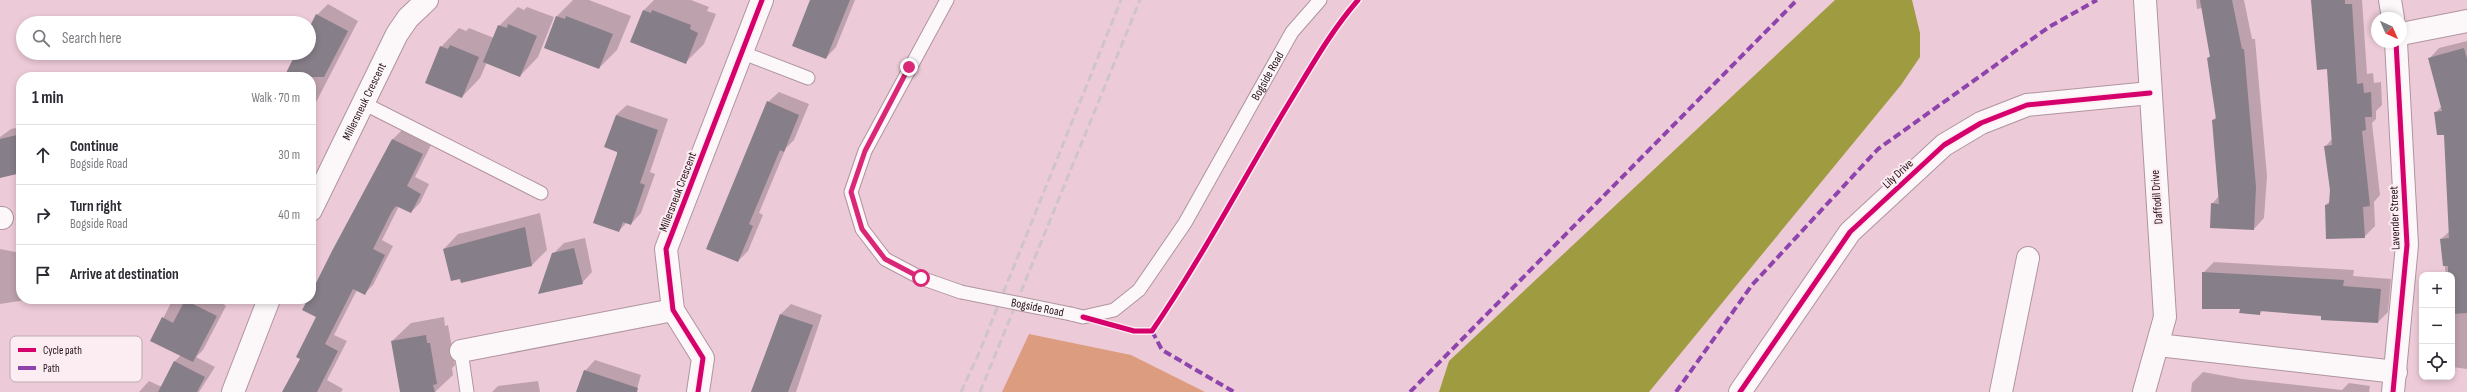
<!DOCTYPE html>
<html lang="en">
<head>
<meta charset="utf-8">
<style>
  body { margin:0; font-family:"Sofia Sans Condensed",sans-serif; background:#f7f7f7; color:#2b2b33 }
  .controls { position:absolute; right:12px; bottom:12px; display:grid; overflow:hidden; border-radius:8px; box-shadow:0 2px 6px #0003 }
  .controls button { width:36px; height:36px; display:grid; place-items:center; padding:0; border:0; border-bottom:1px solid #e1e1e2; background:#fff; color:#2b2b33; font:20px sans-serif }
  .compass { position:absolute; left:2371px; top:12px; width:36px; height:36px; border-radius:50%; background:#fff; box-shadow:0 2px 6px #0003; rotate:135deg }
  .stop { position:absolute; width:12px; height:12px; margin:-9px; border:3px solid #db2777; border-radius:50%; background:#fff }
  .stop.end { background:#db2777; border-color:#fff; box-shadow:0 1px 4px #0008 }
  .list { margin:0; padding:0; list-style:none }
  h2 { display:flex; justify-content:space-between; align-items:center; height:52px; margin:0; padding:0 16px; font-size:17px }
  h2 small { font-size:13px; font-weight:400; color:#7c7c81 }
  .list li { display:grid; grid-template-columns:26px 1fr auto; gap:12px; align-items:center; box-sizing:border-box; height:60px; padding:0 16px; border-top:1px solid #e1e1e2 }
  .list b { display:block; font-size:15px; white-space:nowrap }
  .list p { margin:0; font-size:13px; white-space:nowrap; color:#7c7c81 }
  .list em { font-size:13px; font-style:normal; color:#7c7c81 }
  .icon { flex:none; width:22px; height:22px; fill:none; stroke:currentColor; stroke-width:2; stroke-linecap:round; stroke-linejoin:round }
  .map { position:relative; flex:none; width:2467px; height:392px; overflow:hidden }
  .search { position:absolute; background:#fff; box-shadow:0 2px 6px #0003; left:16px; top:16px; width:300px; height:44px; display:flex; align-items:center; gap:10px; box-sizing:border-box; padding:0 14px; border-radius:22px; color:#7c7c81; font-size:15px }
  .panel { position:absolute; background:#fff; box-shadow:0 2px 6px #0003; left:16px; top:72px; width:300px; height:232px; border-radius:16px }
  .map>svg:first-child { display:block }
</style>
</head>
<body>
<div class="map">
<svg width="2467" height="392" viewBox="0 0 2467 392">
  <rect width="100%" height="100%" fill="#edcad8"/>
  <path fill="#dc9c7f" d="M1029,334L1131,355L1205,392H1002Z"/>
  <path fill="#9f9b41" d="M1835,0H1912L1920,33V57L1901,85L1649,392H1439L1449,361Z"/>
  <path fill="#0003" d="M573,0H589L631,16L617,50L599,68L545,47L557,16Z
    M654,0H691L709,7L707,11L716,14L704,44L685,63L643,11Z
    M811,0H855L836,47L826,58Z
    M2196,0H2244L2252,39H2255L2267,176L2264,218L2254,229L2212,204L2219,196L2213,120L2217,116L2208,58L2211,55L2202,8L2197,9Z
    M2313,0H2362L2367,74L2373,73L2374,83L2381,82L2382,105L2376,111V119L2372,123L2380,195L2374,202L2375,226L2364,237L2326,205L2330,201L2331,190L2325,147L2332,139L2328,68Z
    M328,4L358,21L311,112V77H285L297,53H309V30L317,15Z
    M518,7L524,10L527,7L554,17L538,57L520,76L487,62L480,78L462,97L441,47L459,28L466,31L469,28L494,38L499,26Z
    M2467,41V369L2452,367V275H2446L2441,239L2450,231L2445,133L2435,113L2442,106L2429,59L2439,48Z
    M277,75L281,77H274Z
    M779,92L809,104L794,140L786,148L759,213L763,215L748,251L738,261L768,102Z
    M627,105L668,119L650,172L655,174L641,213L631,224L627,222L619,231L616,115Z
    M21,127V172L0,177V137L11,129Z
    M402,130L431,145L415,177L429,184L420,203L411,212L399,206L382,240L393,246L373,285L364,294L357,290L334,335L347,341L327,380L343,389L341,392H283L301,358L318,317L309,299L393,139Z
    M540,213L547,250L532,265L462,282L444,249L458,234Z
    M585,238L592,272L582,283L553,254L564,243Z
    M0,249L21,253V299H33L0,304Z
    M2214,262L2354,270L2353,276L2391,279L2388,312L2378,322L2322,315L2263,310L2260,314L2241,308L2203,273Z
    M173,299H217L226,306L203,350L196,357L215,367L199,392H139L149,381L162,387L174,362L181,355L152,340Z
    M791,304L822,315L796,392H751L781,314Z
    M444,317L445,326L448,325L455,365L452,368L453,375L435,392H401L392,341L411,323Z
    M595,360L641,375L636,392H578L585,371Z
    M2203,372L2242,379L2342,390L2349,383L2370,386L2369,392H2191L2192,383Z
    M538,381L540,392H492L498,386Z"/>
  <path fill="#867e88" d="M810,0H850L826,59L792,46Z
    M2200,0H2232L2242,49H2244L2256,187L2254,230L2210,228L2211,203L2219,204L2212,120L2216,119L2207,58L2210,57Z
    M2311,0H2345V4H2352L2357,84L2363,83L2364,93L2371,92L2372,117H2365L2366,130L2362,131L2370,206L2363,207L2365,238L2326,239L2325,205L2329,204L2330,190L2324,146L2332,145L2327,69L2317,70Z
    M643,10L651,13L652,10L691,25L690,29L698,33L686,64L630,42Z
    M316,14L348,31L324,77H284L296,53H309V28Z
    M556,16L565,19L566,16L613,34L599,69L544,48Z
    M508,24L537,36L520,77L483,62L498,25L507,28Z
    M450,45L479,57L462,98L425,83L440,46L448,49Z
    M2464,48L2467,59V313L2452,314V275H2448V266H2443L2440,239L2449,238L2444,135H2437L2434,112L2442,111L2428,58Z
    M767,101L799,115L784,152L780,150L749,224L753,226L738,262L706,249Z
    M616,115L658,130L640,183L645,185L631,225L623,222L619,232L593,223L617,154V152L604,147Z
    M21,134V173L0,178V139Z
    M392,139L423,154L407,186L421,194L411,213L396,206L392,211L373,249L385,255L365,295L353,289L325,344L338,351L317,392H282L300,359L296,357L316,317L302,310L308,299H311V293L332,251Z
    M525,227L532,266L461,283L460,279L451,281L443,249Z
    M574,248L583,284L538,294L552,253Z
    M2202,272L2344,280L2343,286L2381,289L2378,323L2321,320V316L2260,311V315L2239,313L2240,309H2202Z
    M185,300L217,316L193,362L150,341L162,317L173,323Z
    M780,314L813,325L788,392H751Z
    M426,335L427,343H430L437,384L433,385L435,392H400L391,341Z
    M174,361L205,377L197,392H158Z
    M584,370L638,388L637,392H576Z"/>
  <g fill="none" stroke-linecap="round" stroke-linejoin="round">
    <g stroke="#af959f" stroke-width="15">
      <g id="lane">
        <path d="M947,0L865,151L851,192L862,229L885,259L921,278L961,292"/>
        <path d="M743,53L808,78"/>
        <path d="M363,103L541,193"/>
        <path id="s1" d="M1071,314L1083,317L1114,310L1139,290L1185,223L1292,32L1320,0"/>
        <path d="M461,351L467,392"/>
      </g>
    </g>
    <g stroke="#af959f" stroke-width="24">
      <g id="street">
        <path d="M2390,0L2393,18"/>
        <path d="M2401,34L2467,21"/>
        <path id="s2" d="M311,210L397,34L408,18L427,0"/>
        <path d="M0,218H2"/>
        <path d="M2158,345L2396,372"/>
        <path d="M461,351L673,310"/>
        <path d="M233,392L269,299"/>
        <path d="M698,392L703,358L673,310L666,249L762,0"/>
        <path d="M1740,392L1850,232L1944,145L1981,123L2027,105L2150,93"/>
        <path d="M2001,392L2028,258"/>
        <path d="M2144,392L2165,317L2145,0"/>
        <path d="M2393,392L2407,245L2396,42"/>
      </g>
    </g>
    <use href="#lane" stroke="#fcf7f9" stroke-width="13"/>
    <use href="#street" stroke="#fcf7f9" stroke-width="22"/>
    <path stroke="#cfc5c9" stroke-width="3" stroke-dasharray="8 4" stroke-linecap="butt" d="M961,392L979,353L1121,0
      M980,392L1140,0"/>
    <g stroke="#af959f" stroke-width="15" stroke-linecap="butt">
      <g id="lane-bridge">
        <path id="s3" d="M961,292L1071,314"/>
      </g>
    </g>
    <use href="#lane-bridge" stroke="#fcf7f9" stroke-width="13"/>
    <path stroke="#8e44ad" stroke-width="4" stroke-dasharray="8 4" stroke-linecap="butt" d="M1152,331L1162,350L1234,392
      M1410,392L1797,0
      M1676,392L1752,285L1878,149L2049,27L2097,0"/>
    <g stroke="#fbedf2" stroke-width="8">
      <path id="cycleway" d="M1083,317L1134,331H1152C1202,258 1243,179 1289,103C1311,67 1331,31 1358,0
        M698,392L703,358L673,310L666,249L762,0
        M1740,392L1850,232L1944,145L1981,123L2027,105L2150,93
        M2393,392L2407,245L2396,42"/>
    </g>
    <use href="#cycleway" stroke="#d6006c" stroke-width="5"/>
  </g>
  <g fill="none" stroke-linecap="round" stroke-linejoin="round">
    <path stroke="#db2777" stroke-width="5" d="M909,67L865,151L851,192L862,229L885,259L921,278"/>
  </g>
  <g text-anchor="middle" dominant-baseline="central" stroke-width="4" stroke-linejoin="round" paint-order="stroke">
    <g font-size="12" fill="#27101a" stroke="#fbedf2">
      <text stroke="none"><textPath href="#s1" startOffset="326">Bogside Road</textPath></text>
      <text stroke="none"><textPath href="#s2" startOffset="121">Millersneuk Crescent</textPath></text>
      <text transform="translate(1898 174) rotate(-43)">Lily Drive</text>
      <text transform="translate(678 192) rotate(-69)">Millersneuk Crescent</text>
      <text transform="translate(2157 197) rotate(-94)">Daffodil Drive</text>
      <text transform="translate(2395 218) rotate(-92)">Lavender Street</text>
      <text stroke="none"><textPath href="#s3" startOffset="78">Bogside Road</textPath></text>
    </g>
  </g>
  <rect x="10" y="336" width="132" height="46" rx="6" fill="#fbedf2" stroke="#bbabb1" stroke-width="1"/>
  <rect x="18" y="348" width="18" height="4" fill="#d6006c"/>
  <rect x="18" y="366" width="18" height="4" fill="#8e44ad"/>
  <g font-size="11" fill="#27101a">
    <text x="43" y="354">Cycle path</text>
    <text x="43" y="372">Path</text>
  </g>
</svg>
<div class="controls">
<button>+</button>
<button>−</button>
<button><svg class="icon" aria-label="locate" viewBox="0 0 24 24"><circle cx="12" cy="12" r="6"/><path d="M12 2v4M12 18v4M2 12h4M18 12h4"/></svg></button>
</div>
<svg class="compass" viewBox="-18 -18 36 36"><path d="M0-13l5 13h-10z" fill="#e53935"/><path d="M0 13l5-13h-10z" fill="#7c7c81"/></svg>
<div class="stop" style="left:921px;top:278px"></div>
<div class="stop end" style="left:909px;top:67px"></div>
<div class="search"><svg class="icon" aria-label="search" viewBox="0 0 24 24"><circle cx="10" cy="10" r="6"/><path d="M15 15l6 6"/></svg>Search here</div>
<section class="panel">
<h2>1 min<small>Walk · 70 m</small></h2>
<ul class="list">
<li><svg class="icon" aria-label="ahead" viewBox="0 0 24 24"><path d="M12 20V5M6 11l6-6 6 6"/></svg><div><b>Continue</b><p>Bogside Road</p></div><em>30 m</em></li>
<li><svg class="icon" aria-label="right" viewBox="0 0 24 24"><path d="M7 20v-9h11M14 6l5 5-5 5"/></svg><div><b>Turn right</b><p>Bogside Road</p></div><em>40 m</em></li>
<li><svg class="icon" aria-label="arrive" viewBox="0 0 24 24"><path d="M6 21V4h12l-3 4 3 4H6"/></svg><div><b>Arrive at destination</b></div></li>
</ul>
</section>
</div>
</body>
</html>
